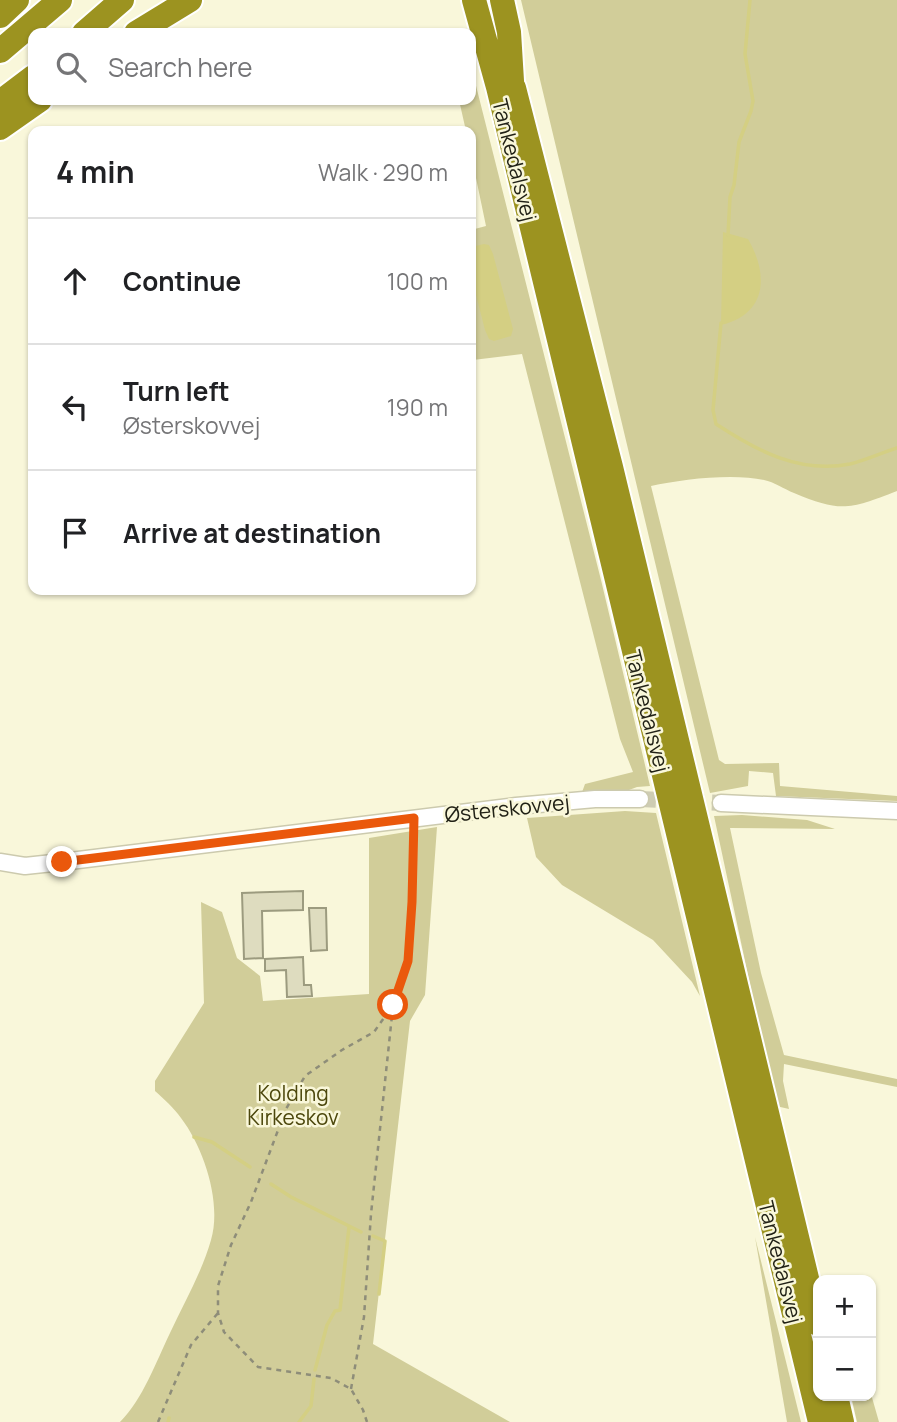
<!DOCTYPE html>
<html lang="en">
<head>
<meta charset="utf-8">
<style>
  body { margin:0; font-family:Manrope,sans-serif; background:#f2f2f2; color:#202124 }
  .controls { position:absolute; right:21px; bottom:21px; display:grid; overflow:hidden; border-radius:14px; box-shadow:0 2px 5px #0004 }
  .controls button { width:63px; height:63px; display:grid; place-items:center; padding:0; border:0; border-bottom:2px solid #e0e0e0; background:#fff; color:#202124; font:35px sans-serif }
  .stop { position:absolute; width:21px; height:21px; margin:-16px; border:5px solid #ea580c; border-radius:50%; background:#fff }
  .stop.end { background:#ea580c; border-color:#fff; box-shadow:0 2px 7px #0008 }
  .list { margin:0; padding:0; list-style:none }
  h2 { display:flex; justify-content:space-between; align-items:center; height:91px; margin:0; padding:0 28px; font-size:30px }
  h2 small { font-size:23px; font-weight:400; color:#757577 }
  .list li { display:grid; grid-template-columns:46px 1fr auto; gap:21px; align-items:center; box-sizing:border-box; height:126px; padding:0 28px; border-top:2px solid #e0e0e0 }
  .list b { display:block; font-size:26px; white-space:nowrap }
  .list p { margin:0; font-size:23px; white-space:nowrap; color:#757577 }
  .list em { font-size:23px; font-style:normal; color:#757577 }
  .icon { flex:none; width:38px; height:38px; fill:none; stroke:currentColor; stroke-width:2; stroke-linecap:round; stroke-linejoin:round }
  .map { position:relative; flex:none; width:897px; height:1422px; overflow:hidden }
  .search { position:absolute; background:#fff; box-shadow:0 2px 5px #0004; left:28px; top:28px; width:448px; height:77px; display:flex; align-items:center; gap:18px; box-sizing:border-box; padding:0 24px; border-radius:14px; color:#757577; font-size:26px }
  .panel { position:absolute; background:#fff; box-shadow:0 2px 5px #0004; left:28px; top:126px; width:448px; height:469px; border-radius:14px }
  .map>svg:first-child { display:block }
</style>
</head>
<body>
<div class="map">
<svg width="897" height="1422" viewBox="0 0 897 1422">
  <rect width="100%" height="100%" fill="#f9f7da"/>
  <path fill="#d1cd99" d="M521,0H897V491C851,509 841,513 794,493C784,489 774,482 764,480C734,473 681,479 651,486L719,760L725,764L779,763L780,786L897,796V801L776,796L773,773L749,771L748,786L710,793Z
    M471,66L601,580L650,786L637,787L621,793L581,795L585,784L633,772L620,739L522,354L473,360L471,349V230L486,226L471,154V131H466L459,100H471Z
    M625,811L656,813L700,996L692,982L653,940L562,885L536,857L527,818Z
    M742,815L807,820L835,829L730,828L761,973L784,1055L897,1079V1087L784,1064L783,1081L789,1109L776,1106L714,816Z
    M437,827L425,995L410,1021L373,1344L510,1422H120C143,1399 156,1362 170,1333C184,1303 202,1272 211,1240C222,1203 204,1148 181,1118C174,1108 164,1099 155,1091V1081L204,1003L201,902L222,912L237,958L260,976L263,1001L369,994V838Z
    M755,1237L801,1422H787Z
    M871,1394L879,1422H857L851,1396Z"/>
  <path fill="#d4cf83" d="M723,232L748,239C769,275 767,314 721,325Z
    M484,244L489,245L493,254L513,329L511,336L494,341L489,339L485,330L472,279L471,247Z"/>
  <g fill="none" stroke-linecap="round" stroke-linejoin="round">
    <path stroke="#d4cf83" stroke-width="3.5" d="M728,235L730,197L734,185L739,142L751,111L753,101L745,54L750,0
      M721,323L713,410L716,424C757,451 800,474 850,464C866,460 881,453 897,448
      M194,1137L212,1142L250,1167
      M271,1184L291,1197L361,1232
      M373,1236L385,1241L379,1294
      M315,1370L327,1325L335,1311L340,1310L349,1227
      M168,1422L169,1418
      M299,1422L311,1406L314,1379"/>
  </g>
  <path fill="#dedcbf" stroke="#9c9b7f" stroke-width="2" d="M303,891V910L262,911L263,958L244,959L242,893Z
    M309,908H326L327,950L311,951Z
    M303,957L304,985H311L312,996L287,997L286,970L265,971V959Z"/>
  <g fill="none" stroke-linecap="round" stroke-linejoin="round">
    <path stroke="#ceccb3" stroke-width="16" stroke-dasharray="16 8" stroke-linecap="butt" d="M640,799L721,803"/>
    <g stroke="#cccaae" stroke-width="19">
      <path id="minor" d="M721,803L897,811
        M0,862L25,866L62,862L516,806L595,799H640"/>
    </g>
    <g stroke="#fff" stroke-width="28">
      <path id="highway" d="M474,0L498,87L820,1422
        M502,0L509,32L512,81
        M0,16L17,0
        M84,33L122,0
        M136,33L190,0
        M0,51L60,0
        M514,88L611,467L818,1324
        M0,102L33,77
        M0,128L40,100
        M836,1396L842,1422"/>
    </g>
    <path stroke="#8e8d79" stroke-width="2.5" stroke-dasharray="5 5" stroke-linecap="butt" d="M351,1389L364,1317L371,1214L393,1006
      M158,1422L191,1345L218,1313
      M367,1422L363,1410L351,1389L331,1378L258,1367L224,1332L218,1313V1286L231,1245L251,1202L286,1109L305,1076L342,1050L374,1032L393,1005L408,961L413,832"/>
    <use href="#minor" stroke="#fff" stroke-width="16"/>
    <use href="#highway" stroke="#9c9320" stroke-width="24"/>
  </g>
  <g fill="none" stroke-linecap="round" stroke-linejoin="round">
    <path stroke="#ea580c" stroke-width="9" d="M62,862L414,818L412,902L408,961L393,1005"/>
  </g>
  <g text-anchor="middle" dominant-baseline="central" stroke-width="5" stroke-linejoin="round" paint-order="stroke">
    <g font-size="21" fill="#212116" stroke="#f9f7da">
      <text transform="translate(515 160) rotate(76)">Tankedalsvej</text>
      <text transform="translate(648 711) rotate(76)">Tankedalsvej</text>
      <text transform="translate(507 808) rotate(-6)">Østerskovvej</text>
      <text transform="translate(781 1262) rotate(76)">Tankedalsvej</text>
    </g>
    <g font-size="21" fill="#4c470c" stroke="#f9f7da">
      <text x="293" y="1093">Kolding<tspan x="293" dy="24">Kirkeskov</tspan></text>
    </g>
  </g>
</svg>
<div class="controls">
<button>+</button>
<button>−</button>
</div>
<div class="stop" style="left:393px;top:1005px"></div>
<div class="stop end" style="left:62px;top:862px"></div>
<div class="search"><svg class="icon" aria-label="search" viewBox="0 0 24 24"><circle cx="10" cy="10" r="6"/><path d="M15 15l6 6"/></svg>Search here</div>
<section class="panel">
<h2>4 min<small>Walk · 290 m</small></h2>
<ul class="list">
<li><svg class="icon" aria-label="ahead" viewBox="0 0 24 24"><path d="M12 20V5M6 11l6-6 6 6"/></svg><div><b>Continue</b></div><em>100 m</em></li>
<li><svg class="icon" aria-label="left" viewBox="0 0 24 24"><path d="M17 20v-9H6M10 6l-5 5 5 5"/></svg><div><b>Turn left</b><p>Østerskovvej</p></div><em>190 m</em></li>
<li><svg class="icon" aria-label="arrive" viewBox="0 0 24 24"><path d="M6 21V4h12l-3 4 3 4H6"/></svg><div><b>Arrive at destination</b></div></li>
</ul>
</section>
</div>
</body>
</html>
